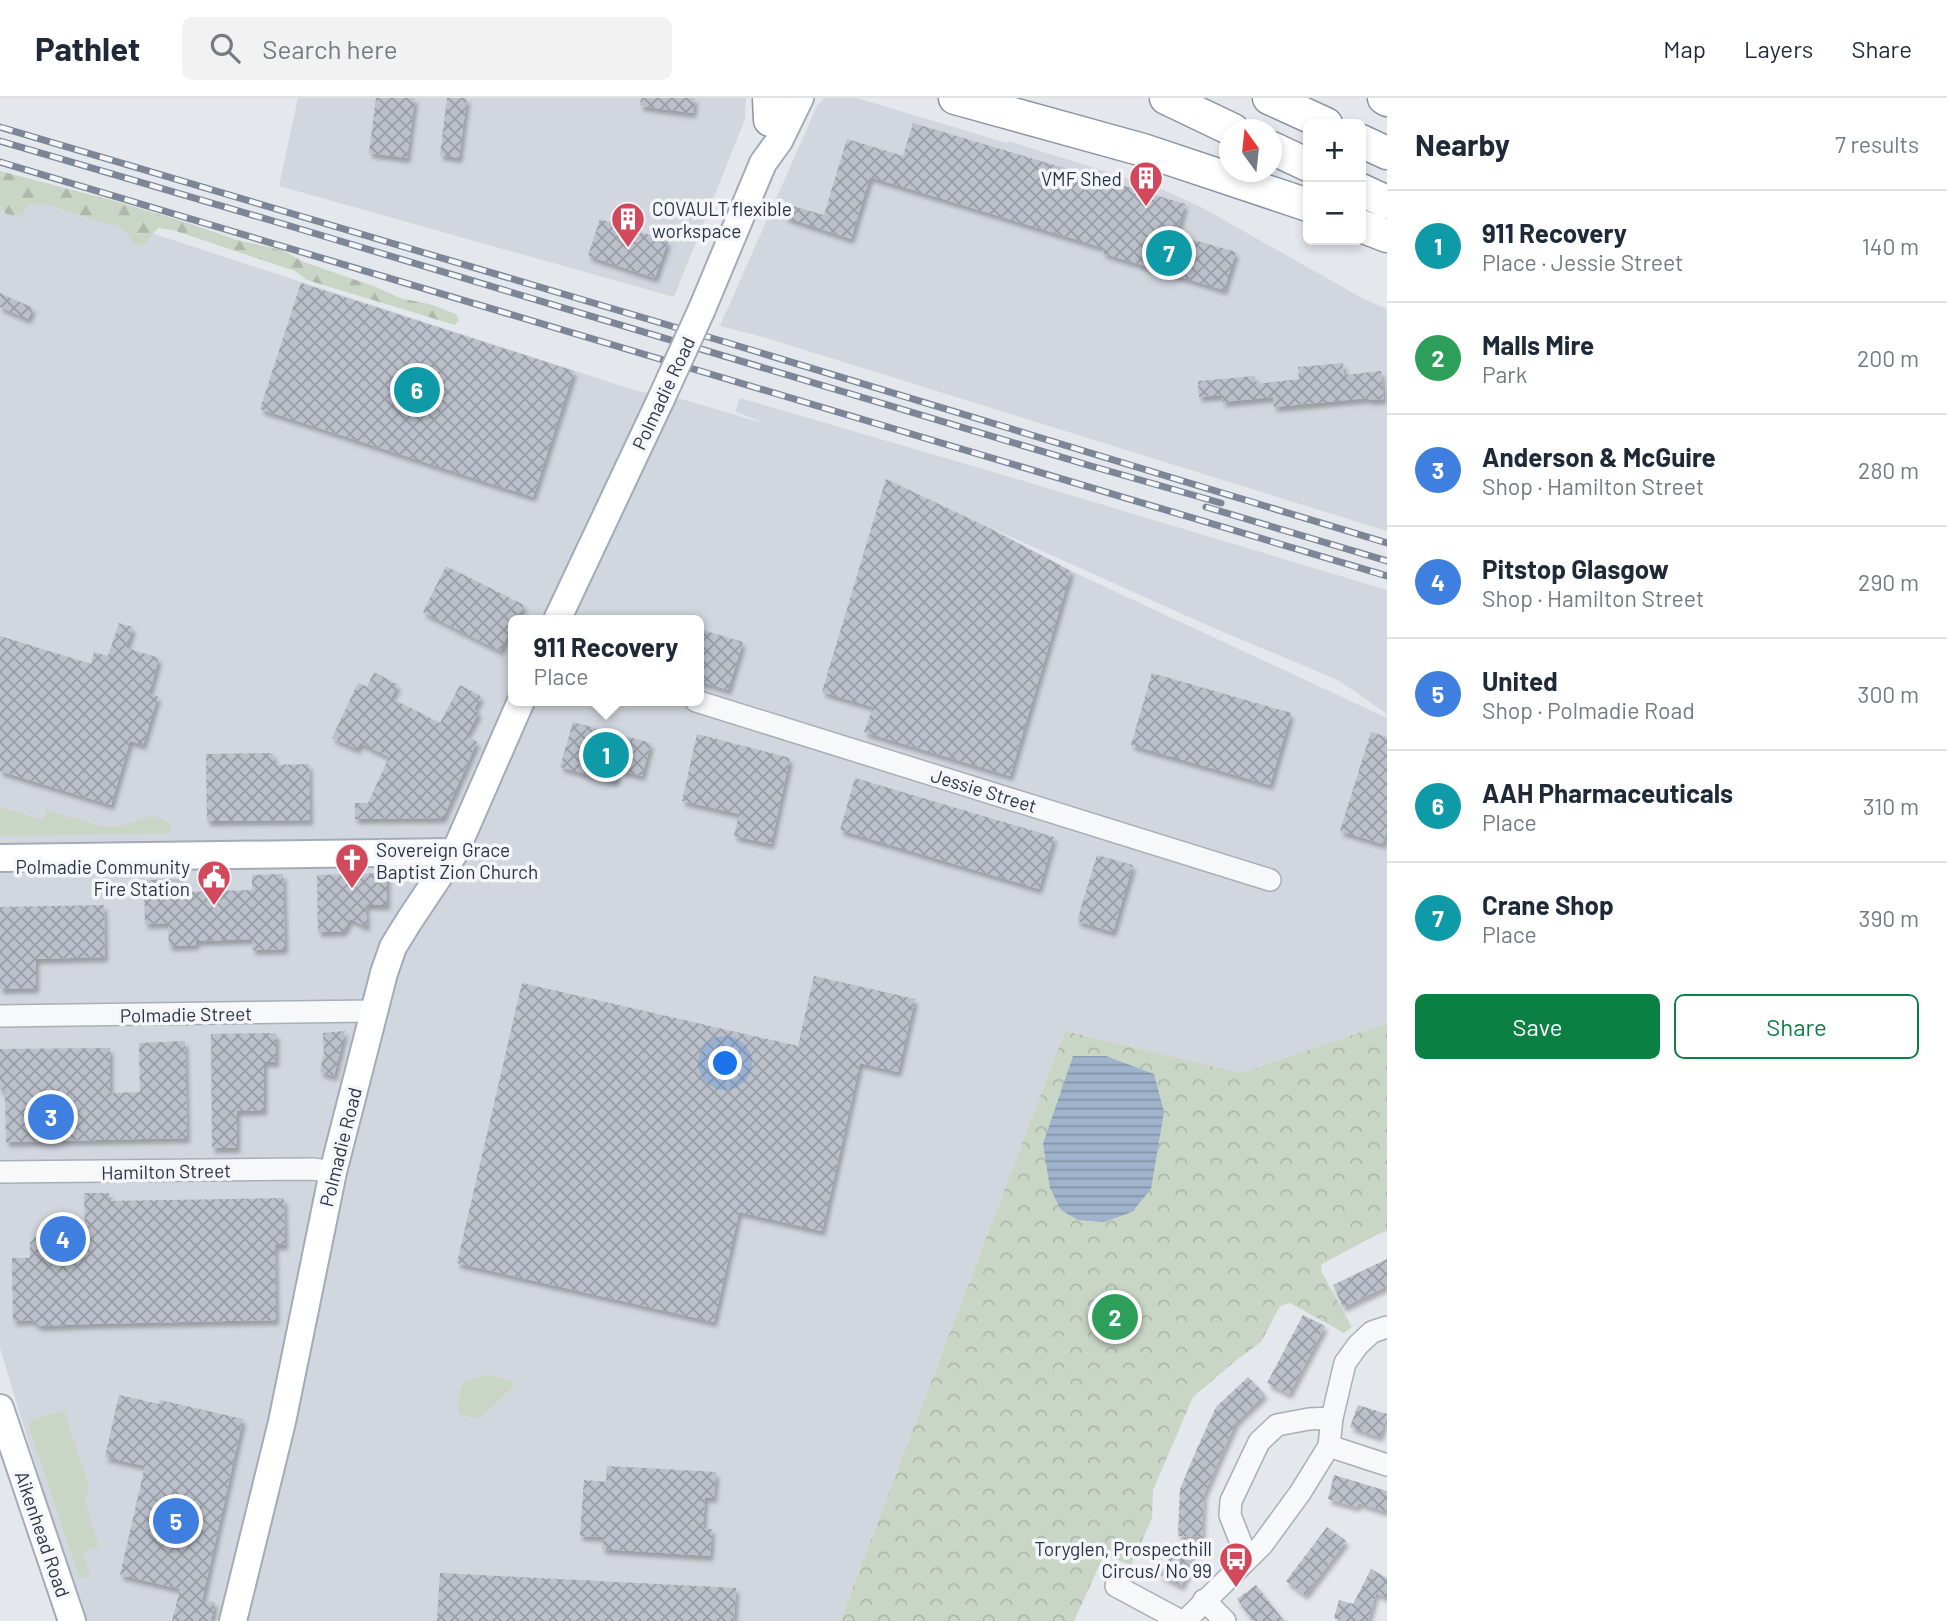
<!DOCTYPE html>
<html lang="en">
<head>
<meta charset="utf-8">
<style>
  body { margin:0; font-family:Barlow,sans-serif; background:#f2f2f3; color:#1f2937 }
  .controls { position:absolute; right:21px; top:21px; display:grid; overflow:hidden; border-radius:10px; box-shadow:0 4px 10px #0003 }
  .controls button { width:63px; height:63px; display:grid; place-items:center; padding:0; border:0; border-bottom:2px solid #e0e1e3; background:#fff; color:#1f2937; font:35px sans-serif }
  .compass { position:absolute; left:1219px; top:21px; width:63px; height:63px; border-radius:50%; background:#fff; box-shadow:0 4px 10px #0003; rotate:345deg }
  .you { position:absolute; left:726px; top:966px; width:24px; height:24px; margin:-18px; border:5px solid #fff; border-radius:50%; background:#1a73e8; box-shadow:0 0 0 10px #1a73e833 }
  .badge { display:grid; place-items:center; width:46px; height:46px; border-radius:50%; background:#0b8043; color:#fff; font-size:23px; font-weight:700 }
  .pin { position:absolute; translate:-50% -50%; border:4px solid #fff; box-shadow:0 2px 7px #0006 }
  .popup { position:absolute; left:508px; top:517px; width:196px; height:91px; box-sizing:border-box; display:grid; place-content:center; border-radius:10px; background:#fff; filter:drop-shadow(0 2px 5px #0005); font-size:23px; white-space:nowrap; color:#747a83 }
  .popup b { font-size:26px; color:#1f2937 }
  .popup::after { content:''; position:absolute; left:50%; top:100%; margin-left:-14px; border:14px solid transparent; border-top-color:#fff }
  .list { margin:0; padding:0; list-style:none }
  h2 { display:flex; justify-content:space-between; align-items:center; height:91px; margin:0; padding:0 28px; font-size:30px }
  h2 small { font-size:23px; font-weight:400; color:#747a83 }
  .list li { display:grid; grid-template-columns:46px 1fr auto; gap:21px; align-items:center; box-sizing:border-box; height:112px; padding:0 28px; border-top:2px solid #e0e1e3 }
  .list b { display:block; font-size:26px; white-space:nowrap }
  .list p { margin:0; font-size:23px; white-space:nowrap; color:#747a83 }
  .list em { font-size:23px; font-style:normal; color:#747a83 }
  .actions { display:flex; gap:14px; padding:21px 28px }
  .actions a { flex:1; padding:16px 0; border:2px solid #0b8043; border-radius:10px; text-align:center; font-size:24px; color:#0b8043 }
  .actions .main { background:#0b8043; color:#fff }
  .icon { flex:none; width:38px; height:38px; fill:none; stroke:currentColor; stroke-width:2; stroke-linecap:round; stroke-linejoin:round }
  .map { position:relative; flex:none; width:1387px; height:1523px; overflow:hidden }
  header { display:flex; align-items:center; gap:42px; box-sizing:border-box; height:98px; padding:0 35px; background:#fff; border-bottom:2px solid #e0e1e3 }
  header strong { font-size:33px }
  nav { display:flex; gap:38px; margin-inline-start:auto; font-size:24px }
  .search { width:490px; height:63px; background:#f2f2f3; display:flex; align-items:center; gap:18px; box-sizing:border-box; padding:0 24px; border-radius:10px; color:#747a83; font-size:26px }
  main { display:flex }
  aside { flex:1; background:#fff }
  .map>svg:first-child { display:block }
</style>
</head>
<body>
<header>
<strong>Pathlet</strong>
<div class="search"><svg class="icon" aria-label="search" viewBox="0 0 24 24"><circle cx="10" cy="10" r="6"/><path d="M15 15l6 6"/></svg>Search here</div>
<nav><a>Map</a><a>Layers</a><a>Share</a></nav>
</header>
<main>
<div class="map">
<svg width="1387" height="1523" viewBox="0 0 1387 1523">
  <defs>
    <pattern id="forest-firs" width="22" height="20" patternUnits="userSpaceOnUse" patternTransform="scale(1.75)"><rect width="22" height="20" fill="#c9d6c5"/><path d="M5 1l3.5 6h-7zM16 11l3.5 6h-7z" fill="#adb8ab"/></pattern>
    <pattern id="park-crowns" width="20" height="18" patternUnits="userSpaceOnUse" patternTransform="scale(1.75)"><rect width="20" height="18" fill="#c9d6c5"/><path d="M2 6a3 3 0 1 1 6 0M12 15a3 3 0 1 1 6 0" fill="none" stroke="#adb8ab"/></pattern>
    <pattern id="water-rules" width="6" height="5" patternUnits="userSpaceOnUse" patternTransform="scale(1.75)"><rect width="6" height="5" fill="#9fb4cc"/><path d="M0 2.5h6" fill="none" stroke="#8293a7"/></pattern>
    <pattern id="building-cross-hatch" width="8" height="8" patternUnits="userSpaceOnUse" patternTransform="scale(1.75)"><rect width="8" height="8" fill="#bbc0ca"/><path d="M0 0l8 8M0 8l8-8" fill="none" stroke="#989da6"/></pattern>
    <filter id="shadow"><feDropShadow dx="3" dy="5" stdDeviation="2" flood-color="#0004"/></filter>
  </defs>
  <rect width="100%" height="100%" fill="#e4e7ec"/>
  <path fill="#d2d6de" fill-rule="evenodd" d="M298,0H746L745,21L674,199L279,88Z
    M824,0H857L1007,45L1008,43L1159,90L1201,109L1362,200L1387,211V433L763,239L720,228L817,8Z
    M0,86L637,293L685,302L766,326L735,313L740,300L990,373L1387,492V616L1338,582L1216,531L989,429L1071,473L1387,620V925L1241,975L1065,933L840,1523H83L0,1250ZM513,522H699V603H513Z"/>
  <path fill="#c9d6c5" d="M0,709L43,722L47,711L64,717L63,719L68,721L69,718C83,722 100,730 114,729C140,727 148,707 172,728L168,735L0,738Z
    M485,1277L510,1282L514,1288L481,1319L476,1320L460,1317L457,1310L462,1285Z
    M64,1312L89,1388L85,1403L99,1448L83,1455L91,1481L79,1478L29,1329L30,1323Z"/>
  <path fill="url(#forest-firs)" d="M0,73L111,102L185,124L237,142L282,152L304,164L376,189L400,200L433,207L456,216L459,222L455,227L307,182L295,173L173,132L158,130L144,147L134,146L129,137L117,127L103,125L46,106L28,107L21,118L6,116L0,108Z"/>
  <path fill="url(#park-crowns)" d="M1387,925V1133L1376,1137L1322,1166L1321,1173L1352,1229L1344,1235L1290,1205L1280,1208L1261,1244L1234,1264L1193,1299L1153,1392L1152,1420L1131,1467L1104,1457L1074,1523H840L1065,933L1241,975Z"/>
  <path fill="url(#water-rules)" d="M1073,958H1106L1154,976L1164,1014L1151,1091L1132,1114L1104,1124L1078,1122L1061,1112L1050,1090L1043,1046Z"/>
  <path fill="url(#building-cross-hatch)" filter="url(#shadow)" d="M376,0H415L407,60L369,55Z
    M447,0H467L459,60L440,57Z
    M641,0H695L693,15L640,8Z
    M913,25L1185,106L1176,137L1236,154L1224,192L1102,155L1104,150L870,79L851,141L785,119L789,107L824,117L847,41L903,58Z
    M600,121L668,143L655,180L588,158Z
    M301,185L574,273L533,399L260,311Z
    M0,195L33,210L28,221L0,209Z
    M1343,265L1344,277L1381,273L1384,301L1369,302L1368,300L1274,309L1273,299L1223,304L1222,297L1199,299L1198,283L1255,278L1256,286L1299,281L1298,269Z
    M886,381L987,429L1071,473L1010,678L864,634L873,609L822,594Z
    M446,468L524,507L516,522H513V528L500,553L423,514Z
    M119,525L133,529L126,550L159,560L149,596L158,598L143,647L130,643L111,707L0,673V538L91,566L94,554L108,558Z
    M699,531L743,544L728,592L699,583Z
    M374,574L398,587L391,600L440,625L460,587L481,598L474,611L479,614L466,638L477,644L443,720L355,721V705H368L389,659L360,645L357,651L332,640L358,585L367,589Z
    M1152,575L1291,615L1270,687L1131,647Z
    M573,624L651,645L642,678L618,672L615,684L560,669Z
    M1371,634L1387,639V732L1383,746L1340,733Z
    M697,636L790,660L771,746L734,738L739,716L682,703Z
    M273,655L274,667L309,666L310,722L207,723L206,656Z
    M855,680L1054,739L1039,791L840,732Z
    M1097,757L1133,767L1113,834L1077,823Z
    M387,775V807H366L367,829L350,821L344,833L318,834L317,777Z
    M283,776L285,851L252,852V841L196,843V847L169,848L168,825L145,826L144,782L184,781V794L252,792V777Z
    M104,807L105,859L36,861V890L0,891V809Z
    M814,878L915,901L898,974L860,965L822,1133L739,1114L714,1224L457,1165L522,885L798,948Z
    M345,933L334,978L320,974L323,958H324L323,935Z
    M276,935V964H264V1012L237,1013V1050H212L211,936Z
    M185,943L187,1040L6,1044L5,991L0,992V951L110,950V995L140,994L139,945Z
    M84,1095H109V1103L284,1100L285,1147H275L276,1222L90,1226L39,1228L31,1222L13,1223L12,1160H30V1145L40,1134H85Z
    M1387,1161V1188L1343,1209L1333,1187Z
    M1303,1217L1325,1228L1289,1296L1267,1285Z
    M1248,1279L1265,1296L1236,1324L1221,1357L1204,1396L1202,1439L1178,1438L1180,1391L1196,1353L1216,1309Z
    M119,1297L159,1306L160,1302L243,1321L202,1503L215,1504L211,1523H172L180,1491L120,1477L145,1368L105,1359Z
    M1358,1307L1387,1316L1380,1339L1350,1329Z
    M607,1368L716,1374L714,1400L705,1399L703,1430L712,1431L710,1458L602,1451L603,1439L580,1438L584,1382L606,1384Z
    M1334,1377L1387,1393V1414L1358,1405L1357,1409L1328,1401Z
    M1327,1429L1346,1443L1305,1497L1286,1483Z
    M1175,1449L1196,1460L1181,1488L1160,1477Z
    M1371,1471L1387,1480V1500L1376,1495L1368,1523H1345L1334,1520L1339,1502L1353,1506Z
    M440,1475L736,1490L734,1523H437Z
    M1256,1487L1284,1523H1253L1237,1501Z"/>
  <g fill="none" stroke-linecap="round" stroke-linejoin="round">
    <g stroke="#a9aeb7" stroke-width="24">
      <path id="minor" d="M696,603L1270,782
        M0,918L373,913
        M0,1074L313,1071L333,1074
        M1329,1348L1387,1367
        M1247,1460L1230,1417L1231,1403L1259,1344L1277,1327L1309,1321L1332,1320
        M1116,1488L1181,1523
        M1204,1502L1225,1523
        M1185,1523L1262,1447L1300,1395L1329,1348L1332,1320L1345,1265L1358,1247L1372,1234L1387,1229"/>
    </g>
    <g stroke="#a3abb8" stroke-width="30">
      <path id="major" d="M702,211L763,65L779,43L800,0
        M557,522L661,301
        M0,760L455,754
        M0,1310L72,1523
        M233,1523L282,1324L333,1074L384,875L393,849L409,823L455,754L521,603"/>
    </g>
    <g stroke="#8b94a3" stroke-width="35">
      <path id="highway" d="M769,0L770,22
        M955,0L1143,52L1308,107
        M1166,0L1233,32
        M1269,0L1326,26
        M1384,0L1387,2
        M1361,43L1387,55
        M1272,50L1308,67
        M1361,92L1387,104
        M1361,128L1387,138"/>
    </g>
    <use href="#minor" stroke="#f7f8fa" stroke-width="21"/>
    <use href="#major" stroke="#fff" stroke-width="26"/>
    <use href="#highway" stroke="#fff" stroke-width="32"/>
    <g stroke="#7d8696" stroke-width="7">
      <path id="rail" d="M0,29L725,244L1387,445
        M0,43L290,128L1091,368L1221,405
        M0,64L1387,478
        M1206,409L1387,463"/>
    </g>
    <use href="#rail" stroke="#f4f6f9" stroke-width="4.5" stroke-dasharray="13" stroke-linecap="butt"/>
    <g stroke="#a3abb8" stroke-width="30" stroke-linecap="butt">
      <path id="major-bridge" d="M661,301L702,211"/>
    </g>
    <use href="#major-bridge" stroke="#fff" stroke-width="26"/>
  </g>
  <defs>
    <g id="building-pin" transform="scale(1.75)"><path d="M0 17L-7.5 6A9.5 9.5 0 1 1 7.5 6Z" fill="#d1495b" stroke="#f4f6f9"/><path d="M-4-6H4V6H1V3H-1V6H-4ZM-2.5-4.3h1.7v1.8h-1.7ZM.8-4.3h1.7v1.8H.8ZM-2.5-1h1.7V.8h-1.7ZM.8-1h1.7V.8H.8Z" fill="#fff"/></g>
    <g id="church-pin" transform="scale(1.75)"><path d="M0 17L-7.5 6A9.5 9.5 0 1 1 7.5 6Z" fill="#d1495b" stroke="#f4f6f9"/><path d="M-1.2-6h2.4v3.5h3.3v2.4h-3.3V6h-2.4V-.1h-3.3v-2.4h3.3Z" fill="#fff"/></g>
    <g id="civic-pin" transform="scale(1.75)"><path d="M0 17L-7.5 6A9.5 9.5 0 1 1 7.5 6Z" fill="#d1495b" stroke="#f4f6f9"/><path d="M-.6-6.5H3V-4.5H.6V-3L4-1V1h2V6H-6V1h2V-1L-.6-3ZM-1.2 2.5V6h2.4V2.5Z" fill="#fff"/></g>
    <g id="bus-pin" transform="scale(1.75)"><path d="M0 17L-7.5 6A9.5 9.5 0 1 1 7.5 6Z" fill="#d1495b" stroke="#f4f6f9"/><path d="M-5-6H5V4H4V6H2V4H-2V6H-4V4H-5ZM-3.5-4V0h7V-4ZM-3.5 1.2v1.5H-2V1.2ZM2 1.2v1.5H3.5V1.2Z" fill="#fff"/></g>
  </defs>
  <g fill-rule="evenodd">
    <use href="#building-pin" x="1146" y="80"/>
    <use href="#building-pin" x="628" y="121"/>
    <use href="#church-pin" x="352" y="762"/>
    <use href="#civic-pin" x="214" y="779"/>
    <use href="#bus-pin" x="1236" y="1461"/>
  </g>
  <g text-anchor="middle" dominant-baseline="central" stroke-width="7" stroke-linejoin="round" paint-order="stroke">
    <g font-size="19" fill="#2b3445" stroke="#f4f6f9" text-anchor="end">
      <text x="1122" y="80">VMF Shed</text>
      <text x="652" y="110" text-anchor="start">COVAULT flexible<tspan x="652" dy="22">workspace</tspan></text>
      <text x="376" y="751" text-anchor="start">Sovereign Grace<tspan x="376" dy="22">Baptist Zion Church</tspan></text>
      <text x="190" y="768">Polmadie Community<tspan x="190" dy="22">Fire Station</tspan></text>
      <text x="1212" y="1450">Toryglen, Prospecthill<tspan x="1212" dy="22">Circus/ No 99</tspan></text>
    </g>
    <g font-size="19" fill="#2b3445" stroke="#f4f6f9">
      <text transform="translate(663 295) rotate(-65)">Polmadie Road</text>
      <text transform="translate(984 692) rotate(17)">Jessie Street</text>
      <text transform="translate(186 916) rotate(-1)">Polmadie Street</text>
      <text transform="translate(340 1049) rotate(-76)">Polmadie Road</text>
      <text transform="translate(166 1073) rotate(-1)">Hamilton Street</text>
      <text transform="translate(43 1436) rotate(71)">Aikenhead Road</text>
    </g>
  </g>
</svg>
<div class="controls">
<button>+</button>
<button>−</button>
</div>
<svg class="compass" viewBox="-18 -18 36 36"><path d="M0-13l5 13h-10z" fill="#e53935"/><path d="M0 13l5-13h-10z" fill="#747a83"/></svg>
<div class="you"></div>
<div class="pin badge" style="left:606px;top:657px;background:#0f9aa8">1</div>
<div class="popup"><b>911 Recovery</b>Place</div>
<div class="pin badge" style="left:1115px;top:1219px;background:#2e9e5b">2</div>
<div class="pin badge" style="left:51px;top:1019px;background:#3f7fe0">3</div>
<div class="pin badge" style="left:63px;top:1141px;background:#3f7fe0">4</div>
<div class="pin badge" style="left:176px;top:1423px;background:#3f7fe0">5</div>
<div class="pin badge" style="left:417px;top:292px;background:#0f9aa8">6</div>
<div class="pin badge" style="left:1169px;top:155px;background:#0f9aa8">7</div>
</div>
<aside>
<h2>Nearby<small>7 results</small></h2>
<ul class="list">
<li><span class="badge" style="background:#0f9aa8">1</span><div><b>911 Recovery</b><p>Place · Jessie Street</p></div><em>140 m</em></li>
<li><span class="badge" style="background:#2e9e5b">2</span><div><b>Malls Mire</b><p>Park</p></div><em>200 m</em></li>
<li><span class="badge" style="background:#3f7fe0">3</span><div><b>Anderson &amp; McGuire</b><p>Shop · Hamilton Street</p></div><em>280 m</em></li>
<li><span class="badge" style="background:#3f7fe0">4</span><div><b>Pitstop Glasgow</b><p>Shop · Hamilton Street</p></div><em>290 m</em></li>
<li><span class="badge" style="background:#3f7fe0">5</span><div><b>United</b><p>Shop · Polmadie Road</p></div><em>300 m</em></li>
<li><span class="badge" style="background:#0f9aa8">6</span><div><b>AAH Pharmaceuticals</b><p>Place</p></div><em>310 m</em></li>
<li><span class="badge" style="background:#0f9aa8">7</span><div><b>Crane Shop</b><p>Place</p></div><em>390 m</em></li>
</ul>
<div class="actions"><a class="main">Save</a><a>Share</a></div>
</aside>
</main>
</body>
</html>
